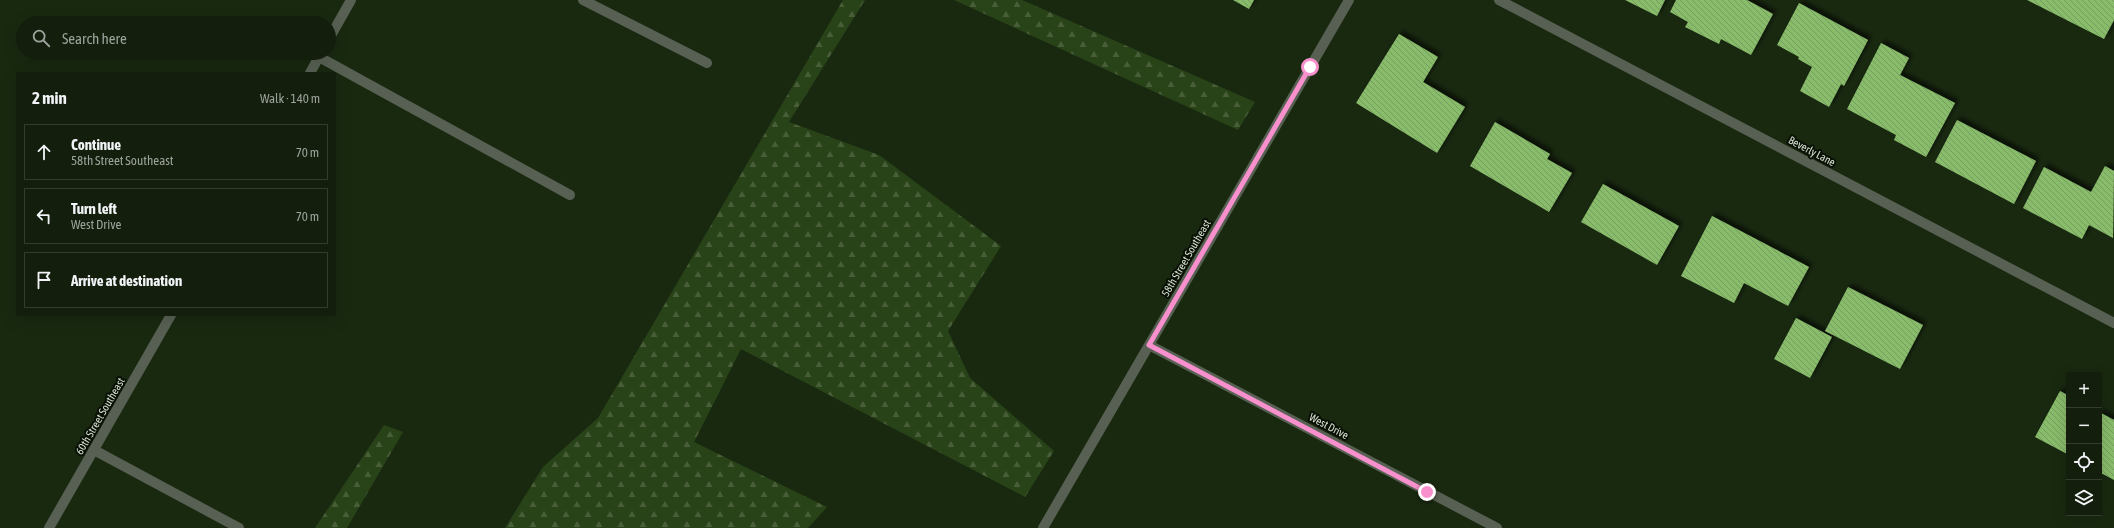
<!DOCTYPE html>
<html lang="en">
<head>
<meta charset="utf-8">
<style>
  body { margin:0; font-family:"Asap Condensed",sans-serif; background:#202c1a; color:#f1f3f6 }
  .controls { position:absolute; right:12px; bottom:12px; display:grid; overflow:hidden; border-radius:0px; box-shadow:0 4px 16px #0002 }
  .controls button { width:36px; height:36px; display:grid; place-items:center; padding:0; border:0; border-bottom:1px solid #323d2d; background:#131f0c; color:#f1f3f6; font:20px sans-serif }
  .stop { position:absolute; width:12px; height:12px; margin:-9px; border:3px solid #f790cd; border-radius:50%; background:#fff }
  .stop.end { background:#f790cd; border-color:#fff; box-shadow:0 1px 4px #0008 }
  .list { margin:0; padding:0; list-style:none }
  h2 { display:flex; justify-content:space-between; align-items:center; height:52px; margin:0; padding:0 16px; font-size:17px }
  h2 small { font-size:13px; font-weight:400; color:#9da29d }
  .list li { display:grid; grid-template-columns:26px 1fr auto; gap:12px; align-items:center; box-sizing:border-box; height:56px; margin:0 8px 8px; padding:0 8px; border:1px solid #323d2d; border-radius:0px }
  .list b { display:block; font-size:15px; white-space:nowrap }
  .list p { margin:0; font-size:13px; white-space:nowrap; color:#9da29d }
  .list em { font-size:13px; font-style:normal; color:#9da29d }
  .icon { flex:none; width:22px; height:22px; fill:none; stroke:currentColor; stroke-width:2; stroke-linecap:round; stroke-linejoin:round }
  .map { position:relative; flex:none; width:2114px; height:528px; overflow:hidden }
  .search { position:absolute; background:#131f0c; box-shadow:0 4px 16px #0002; left:16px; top:16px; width:320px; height:44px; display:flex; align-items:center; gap:10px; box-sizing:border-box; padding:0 14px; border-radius:22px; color:#9da29d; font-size:15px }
  .panel { position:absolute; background:#131f0c; box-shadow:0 4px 16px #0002; left:16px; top:72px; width:320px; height:244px; border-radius:0px }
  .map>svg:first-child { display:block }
</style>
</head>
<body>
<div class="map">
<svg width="2114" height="528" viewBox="0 0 2114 528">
  <defs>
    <pattern id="forest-firs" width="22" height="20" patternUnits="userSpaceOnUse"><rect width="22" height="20" fill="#294318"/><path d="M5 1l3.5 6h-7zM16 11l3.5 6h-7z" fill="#475e39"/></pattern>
    <pattern id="building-back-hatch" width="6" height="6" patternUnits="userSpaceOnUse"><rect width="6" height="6" fill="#88bb6b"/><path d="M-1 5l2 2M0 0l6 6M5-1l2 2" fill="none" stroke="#769d60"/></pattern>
    <filter id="shadow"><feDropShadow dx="3.5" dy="-3.5" stdDeviation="2" flood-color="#0009"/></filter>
  </defs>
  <rect width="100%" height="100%" fill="#192910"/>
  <path fill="url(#forest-firs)" d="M843,0H865L789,122L879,155L1001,246L948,331L970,378L1054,451L1025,497L741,349L694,442L827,507L808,528H505L543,467L598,418Z
    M954,0H1022L1255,102L1238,130Z
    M384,425L403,432L347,528H315Z"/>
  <path fill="url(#building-back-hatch)" filter="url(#shadow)" d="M1233,0H1254L1249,9Z
    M1625,0H1665L1657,16Z
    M1676,0H1747L1773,14L1751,55L1721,39L1719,44L1685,27L1688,22L1670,12Z
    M2027,0H2114V20L2104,39Z
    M1799,3L1868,40L1844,86L1841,84L1829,107L1800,91L1812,67L1798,59L1799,57L1777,45Z
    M1399,34L1438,57L1423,82L1465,107L1437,153L1356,103Z
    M1881,43L1909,58L1900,75L1955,103L1926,157L1894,140L1896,135L1847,109Z
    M1957,120L2036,161L2014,204L1935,162Z
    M1495,122L1550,154L1547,159L1572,173L1549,212L1470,166Z
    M2105,166L2114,171L2113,238L2089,225L2082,239L2023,208L2044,167L2091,192Z
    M1603,184L1679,226L1657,265L1581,222Z
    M1712,216L1809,267L1788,306L1744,283L1734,303L1681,276Z
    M1848,287L1923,325L1900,369L1825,331Z
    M1796,318L1832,337L1810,378L1774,359Z
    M2060,391L2069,396V455L2035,437Z
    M2099,412L2114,420V480L2099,472Z"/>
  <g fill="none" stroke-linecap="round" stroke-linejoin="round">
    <path stroke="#586053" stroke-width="10" d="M583,0L707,63
      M319,57L570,195
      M94,450L239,528"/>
    <path stroke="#586053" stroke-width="10" d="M329,39L351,0
      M310,73L321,53
      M1149,345L1497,528
      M49,528L171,315
      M1043,528L1349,0"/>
    <path stroke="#586053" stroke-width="10" d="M1499,0L2114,323"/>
  </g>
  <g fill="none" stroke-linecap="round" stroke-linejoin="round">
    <path stroke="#f790cd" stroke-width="5" d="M1310,67L1149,345L1427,492"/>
  </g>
  <g text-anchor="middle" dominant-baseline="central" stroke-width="4" stroke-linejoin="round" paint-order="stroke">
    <g font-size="11" fill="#d7e1d1" stroke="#091005">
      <text transform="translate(1812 151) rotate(28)">Beverly Lane</text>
      <text transform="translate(1186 258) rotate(-60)">58th Street Southeast</text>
      <text transform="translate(100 416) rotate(-60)">60th Street Southeast</text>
      <text transform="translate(1329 426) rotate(28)">West Drive</text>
    </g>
  </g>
</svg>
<div class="controls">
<button>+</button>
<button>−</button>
<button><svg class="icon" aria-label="locate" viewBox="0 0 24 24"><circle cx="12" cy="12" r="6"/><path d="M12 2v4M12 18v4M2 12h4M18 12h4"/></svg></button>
<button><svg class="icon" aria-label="layers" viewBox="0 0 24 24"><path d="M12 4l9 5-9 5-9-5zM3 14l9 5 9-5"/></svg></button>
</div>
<div class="stop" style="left:1310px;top:67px"></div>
<div class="stop end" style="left:1427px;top:492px"></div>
<div class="search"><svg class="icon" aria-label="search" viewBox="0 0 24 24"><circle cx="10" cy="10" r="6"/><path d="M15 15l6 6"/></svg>Search here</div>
<section class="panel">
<h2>2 min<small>Walk · 140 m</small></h2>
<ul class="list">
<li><svg class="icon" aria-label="ahead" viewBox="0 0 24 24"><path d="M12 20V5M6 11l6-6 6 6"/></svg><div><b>Continue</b><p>58th Street Southeast</p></div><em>70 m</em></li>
<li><svg class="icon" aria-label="left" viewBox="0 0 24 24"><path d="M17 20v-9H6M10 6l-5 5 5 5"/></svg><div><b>Turn left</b><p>West Drive</p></div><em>70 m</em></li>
<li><svg class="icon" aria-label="arrive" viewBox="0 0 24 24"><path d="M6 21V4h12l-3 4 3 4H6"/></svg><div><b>Arrive at destination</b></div></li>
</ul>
</section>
</div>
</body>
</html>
